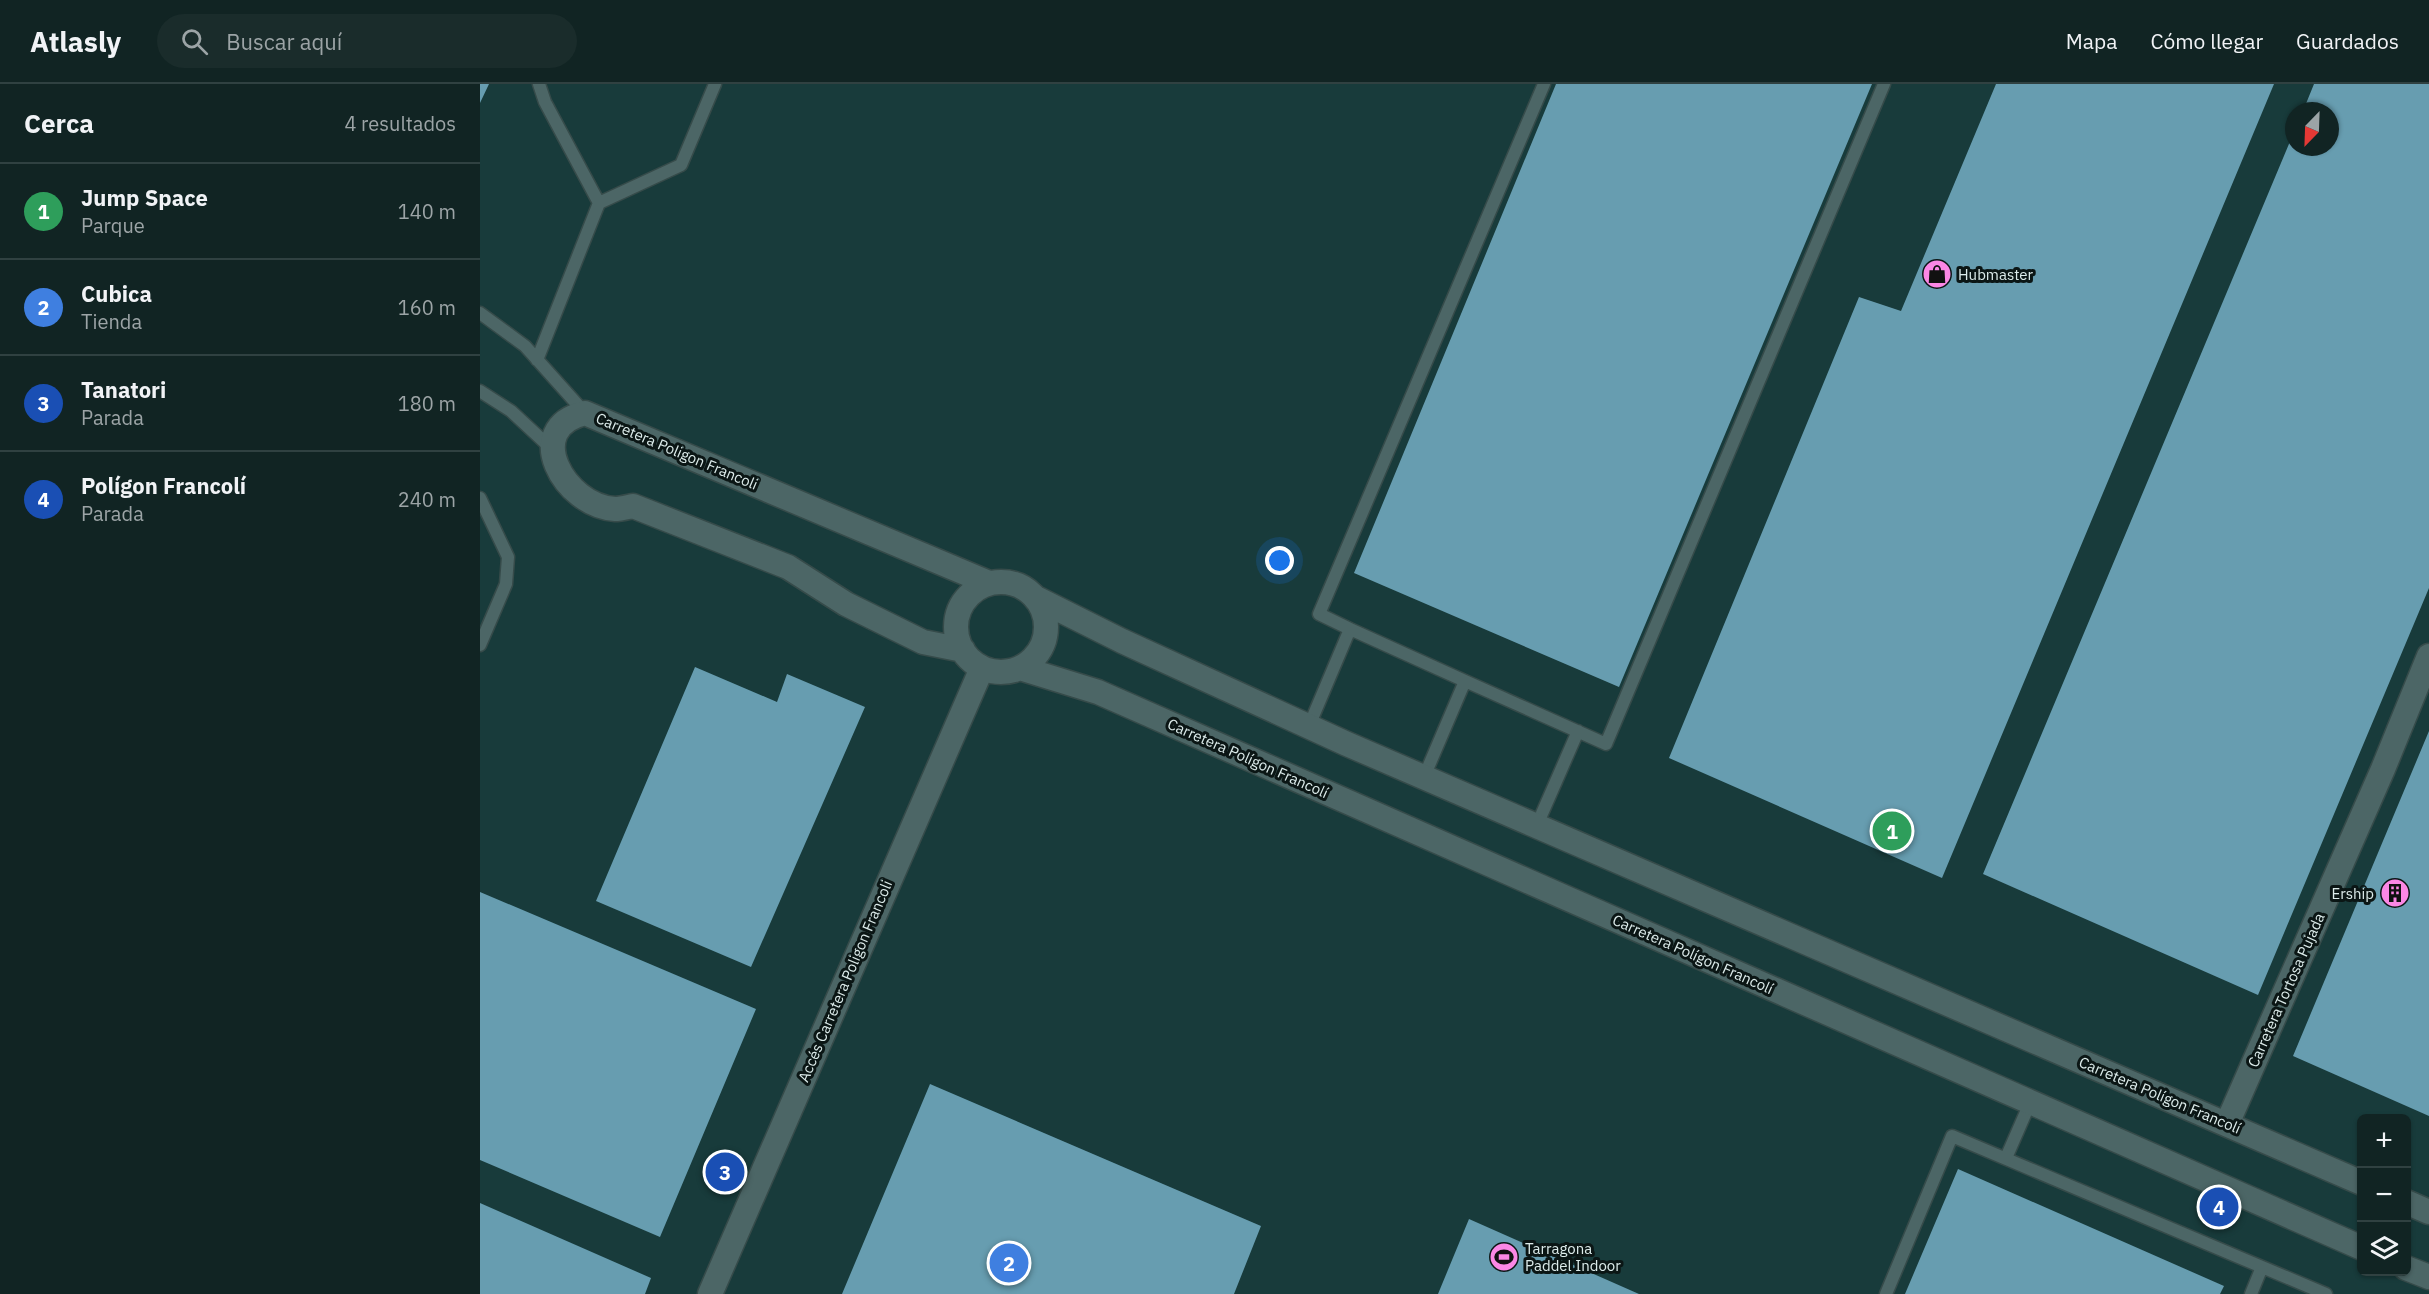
<!DOCTYPE html>
<html lang="es">
<head>
<meta charset="utf-8">
<style>
  body { margin:0; font-family:"IBM Plex Sans",sans-serif; background:#1a2c2b; color:#f1f3f6 }
  .controls { position:absolute; right:18px; bottom:18px; display:grid; overflow:hidden; border-radius:9px; box-shadow:0 2px 4px #0004 }
  .controls button { width:54px; height:54px; display:grid; place-items:center; padding:0; border:0; border-bottom:2px solid #304141; background:#112423; color:#f1f3f6; font:30px sans-serif }
  .compass { position:absolute; left:1805px; top:18px; width:54px; height:54px; border-radius:50%; background:#112423; box-shadow:0 2px 4px #0004; rotate:203deg }
  .you { position:absolute; left:800px; top:477px; width:21px; height:21px; margin:-15px; border:4px solid #fff; border-radius:50%; background:#1a73e8; box-shadow:0 0 0 9px #1a73e833 }
  .badge { display:grid; place-items:center; width:39px; height:39px; border-radius:50%; background:#b45309; color:#fff; font-size:20px; font-weight:700 }
  .pin { position:absolute; translate:-50% -50%; border:3px solid #fff; box-shadow:0 2px 6px #0006 }
  .list { margin:0; padding:0; list-style:none }
  h2 { display:flex; justify-content:space-between; align-items:center; height:78px; margin:0; padding:0 24px; font-size:26px }
  h2 small { font-size:20px; font-weight:400; color:#9ca4a6 }
  .list li { display:grid; grid-template-columns:39px 1fr auto; gap:18px; align-items:center; box-sizing:border-box; height:96px; padding:0 24px; border-top:2px solid #304141 }
  .list b { display:block; font-size:22px; white-space:nowrap }
  .list p { margin:0; font-size:20px; white-space:nowrap; color:#9ca4a6 }
  .list em { font-size:20px; font-style:normal; color:#9ca4a6 }
  .icon { flex:none; width:33px; height:33px; fill:none; stroke:currentColor; stroke-width:2; stroke-linecap:round; stroke-linejoin:round }
  .map { position:relative; flex:none; width:1949px; height:1210px; overflow:hidden }
  header { display:flex; align-items:center; gap:36px; box-sizing:border-box; height:84px; padding:0 30px; background:#112423; border-bottom:2px solid #304141 }
  header strong { font-size:28px }
  nav { display:flex; gap:33px; margin-inline-start:auto; font-size:21px }
  .search { width:420px; height:54px; background:#1a2c2b; display:flex; align-items:center; gap:15px; box-sizing:border-box; padding:0 21px; border-radius:33px; color:#9ca4a6; font-size:22px }
  main { display:flex }
  aside { flex:1; background:#112423 }
  .map>svg:first-child { display:block }
</style>
</head>
<body>
<header>
<strong>Atlasly</strong>
<div class="search"><svg class="icon" aria-label="search" viewBox="0 0 24 24"><circle cx="10" cy="10" r="6"/><path d="M15 15l6 6"/></svg>Buscar aquí</div>
<nav><a>Mapa</a><a>Cómo llegar</a><a>Guardados</a></nav>
</header>
<main>
<aside>
<h2>Cerca<small>4 resultados</small></h2>
<ul class="list">
<li><span class="badge" style="background:#2e9e5b">1</span><div><b>Jump Space</b><p>Parque</p></div><em>140 m</em></li>
<li><span class="badge" style="background:#3f7fe0">2</span><div><b>Cubica</b><p>Tienda</p></div><em>160 m</em></li>
<li><span class="badge" style="background:#1a4fb4">3</span><div><b>Tanatori</b><p>Parada</p></div><em>180 m</em></li>
<li><span class="badge" style="background:#1a4fb4">4</span><div><b>Polígon Francolí</b><p>Parada</p></div><em>240 m</em></li>
</ul>
</aside>
<div class="map">
<svg width="1949" height="1210" viewBox="0 0 1949 1210">
  <rect width="100%" height="100%" fill="#17302f"/>
  <path fill="#183b3b" fill-rule="evenodd" d="M0,0H1949V1210H0ZM1814,27H1850V63H1814ZM1882,1034H1926V1188H1882Z"/>
  <path fill="#679db0" d="M0,0H9L0,19Z
    M1076,0H1392L1139,603L874,489Z
    M1516,0H1794L1462,794L1189,674L1379,213L1421,227Z
    M1834,0H1949V504L1778,911L1503,790L1814,48V63H1850V27H1823Z
    M215,583L297,618L307,590L385,623L271,883L116,817Z
    M1949,647V1032L1813,972Z
    M0,808L276,925L180,1153L0,1076Z
    M450,1000L781,1142L754,1210H362Z
    M1478,1085L1744,1202L1740,1210H1425Z
    M0,1119L171,1194L165,1210H0Z
    M989,1135L1159,1210H958Z"/>
  <g fill="none" stroke-linecap="round" stroke-linejoin="round">
    <g stroke="#364b4a" stroke-width="15">
      <path id="service" d="M59,0L65,18L119,119
        M0,229L45,262L105,329
        M57,276L119,119L201,81L235,0
        M0,307L31,327L73,366
        M0,414L28,473L26,500L0,561
        M870,545L985,597
        M829,642L870,545L839,530L1064,0
        M944,693L985,597L1126,660L1404,0
        M1057,741L1098,647
        M1526,1074L1550,1019
        M1406,1210L1472,1052L1846,1210
        M1771,1210L1782,1183"/>
    </g>
    <g stroke="#364b4a" stroke-width="27">
      <path id="minor" d="M476 543a45 45 0 1 1 90 0a45 45 0 1 1-90 0Z
        M558,515L642,557L867,660L1882,1099
        M483,566L443,558L366,520L308,483L153,422C148,423 140,425 135,425C84,422 41,344 105,329L509,499
        M540,584L618,608L1882,1164
        M1747,1040L1903,685L1949,572
        M1926,1118L1949,1128
        M1926,1184L1949,1193
        M230,1210L502,584"/>
    </g>
    <use href="#service" stroke="#4c6666" stroke-width="12"/>
    <use href="#minor" stroke="#4c6666" stroke-width="24"/>
  </g>
  <defs>
    <g id="shop-disc" transform="scale(1.5)"><circle r="9.5" fill="#fb87e5" stroke="#0b1615"/><path d="M-5-2.5h2.3a2.7 3.5 0 0 1 5.4 0H5L5.5 6h-11ZM-1.5-2.5h3a1.5 2.3 0 0 0-3 0Z" fill="#111"/></g>
    <g id="building-disc" transform="scale(1.5)"><circle r="9.5" fill="#fb87e5" stroke="#0b1615"/><path d="M-4-6H4V6H1V3H-1V6H-4ZM-2.5-4.3h1.7v1.8h-1.7ZM.8-4.3h1.7v1.8H.8ZM-2.5-1h1.7V.8h-1.7ZM.8-1h1.7V.8H.8Z" fill="#111"/></g>
    <g id="stadium-disc" transform="scale(1.5)"><circle r="9.5" fill="#fb87e5" stroke="#0b1615"/><path d="M0-5a6.5 5 0 1 0 0 10a6.5 5 0 1 0 0-10ZM-3.5-1.8h7v3.6h-7Z" fill="#111"/></g>
  </defs>
  <g fill-rule="evenodd">
    <use href="#shop-disc" x="1457" y="190"/>
    <use href="#building-disc" x="1915" y="809"/>
    <use href="#stadium-disc" x="1024" y="1173"/>
  </g>
  <g text-anchor="middle" dominant-baseline="central" stroke-width="6" stroke-linejoin="round" paint-order="stroke">
    <g font-size="15" fill="#ddeceb" stroke="#0b1615" text-anchor="start">
      <text x="1478" y="190">Hubmaster</text>
      <text x="1894" y="809" text-anchor="end">Ership</text>
      <text x="1045" y="1164">Tarragona<tspan x="1045" dy="17">Paddel Indoor</tspan></text>
    </g>
    <g font-size="15" fill="#ddeceb" stroke="#0b1615">
      <text transform="translate(197 367) rotate(23)">Carretera Poligon Francoli</text>
      <text transform="translate(768 674) rotate(24)">Carretera Polígon Francolí</text>
      <text transform="translate(1213 870) rotate(24)">Carretera Polígon Francolí</text>
      <text transform="translate(365 897) rotate(-67)">Accés Carretera Poligon Francoli</text>
      <text transform="translate(1806 906) rotate(-66)">Carretera Tortosa Pujada</text>
      <text transform="translate(1680 1011) rotate(23)">Carretera Polígon Francolí</text>
    </g>
  </g>
</svg>
<div class="controls">
<button>+</button>
<button>−</button>
<button><svg class="icon" aria-label="layers" viewBox="0 0 24 24"><path d="M12 4l9 5-9 5-9-5zM3 14l9 5 9-5"/></svg></button>
</div>
<svg class="compass" viewBox="-18 -18 36 36"><path d="M0-13l5 13h-10z" fill="#e53935"/><path d="M0 13l5-13h-10z" fill="#9ca4a6"/></svg>
<div class="you"></div>
<div class="pin badge" style="left:1412px;top:747px;background:#2e9e5b">1</div>
<div class="pin badge" style="left:529px;top:1179px;background:#3f7fe0">2</div>
<div class="pin badge" style="left:245px;top:1088px;background:#1a4fb4">3</div>
<div class="pin badge" style="left:1739px;top:1123px;background:#1a4fb4">4</div>
</div>
</main>
</body>
</html>
